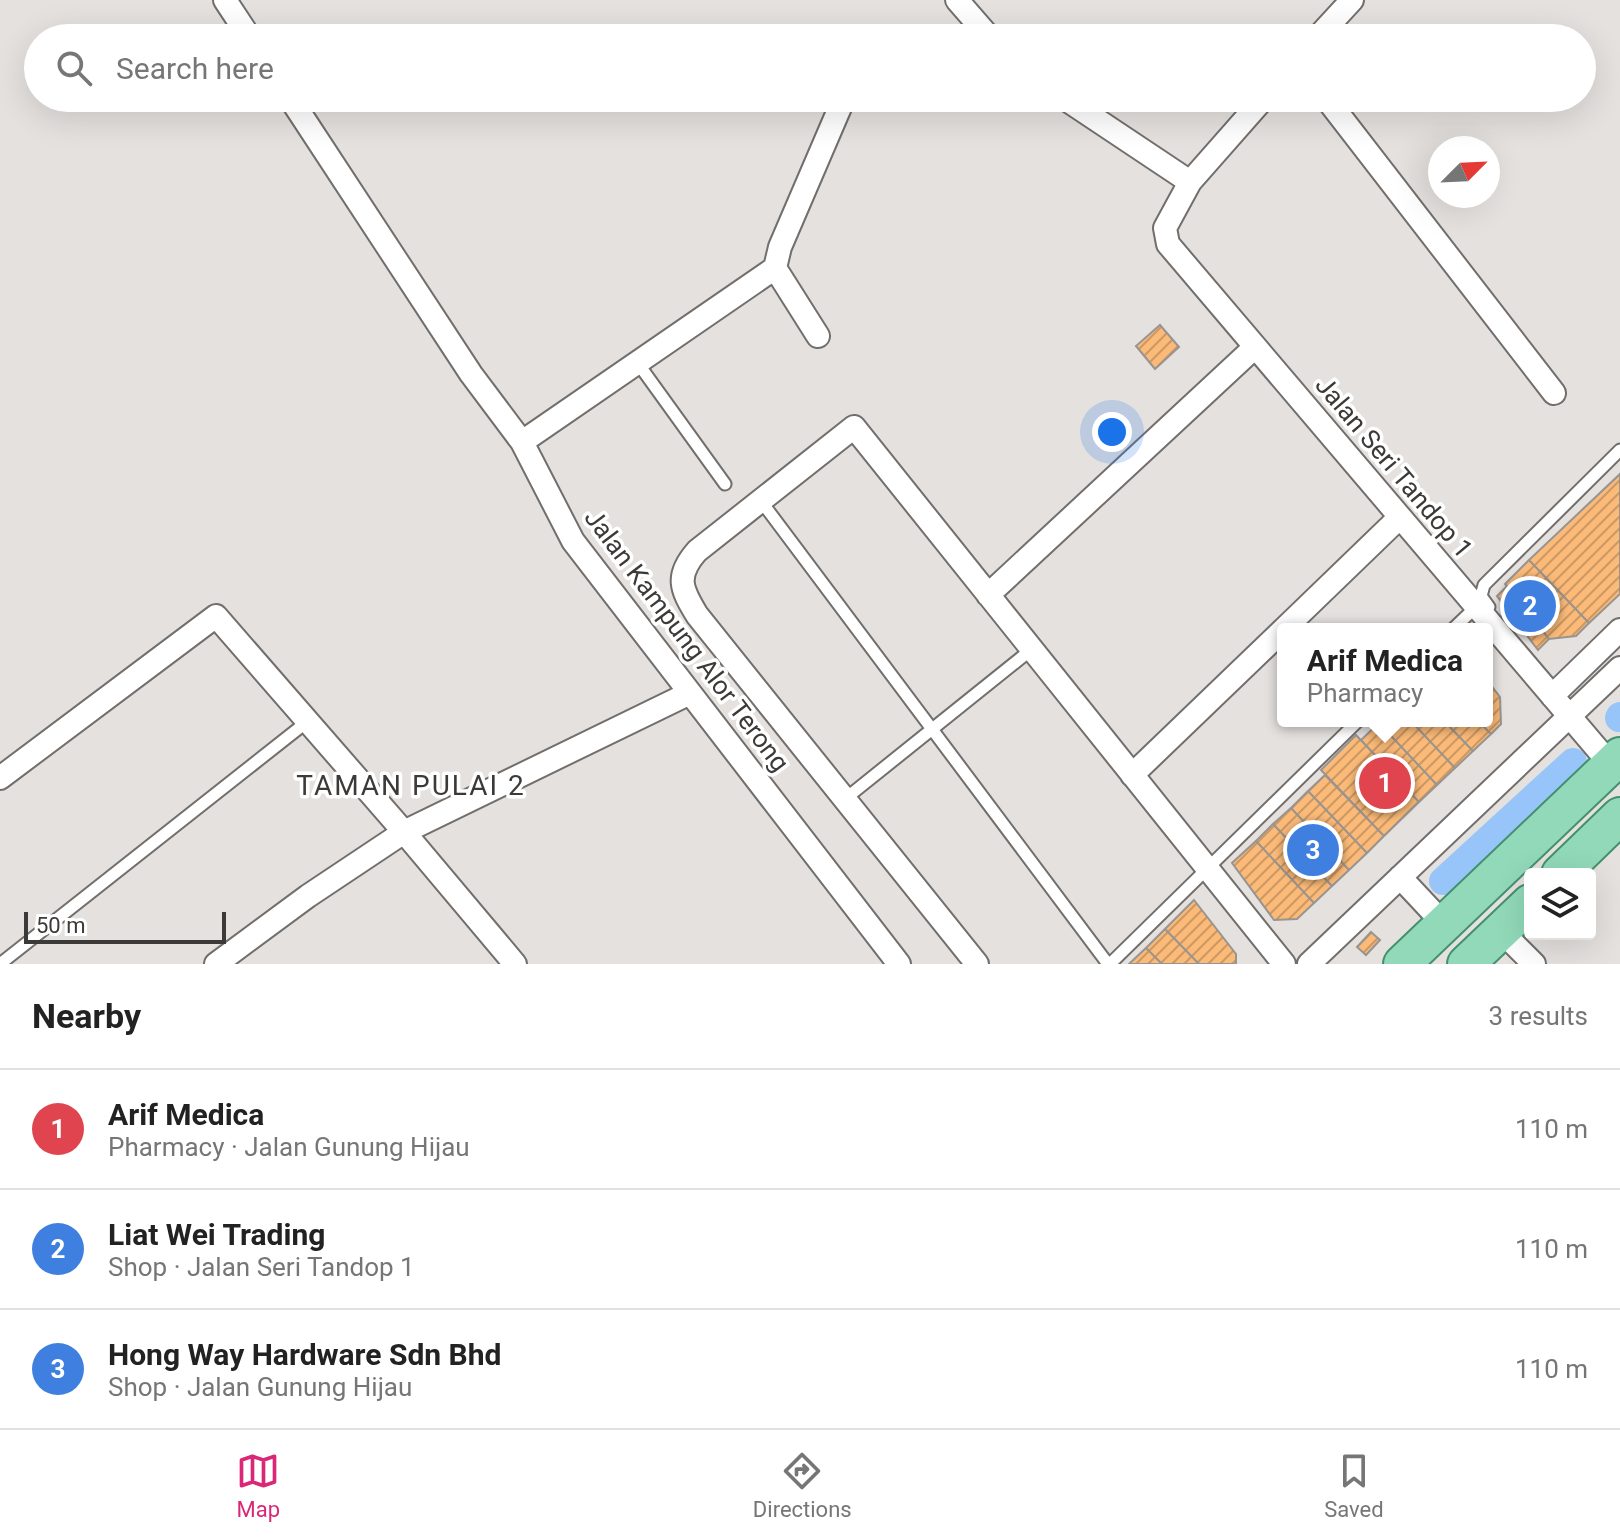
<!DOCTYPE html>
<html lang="en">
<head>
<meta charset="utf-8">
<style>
  body { margin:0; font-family:Roboto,sans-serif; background:#f2f2f2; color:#222 }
  .controls { position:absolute; right:24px; bottom:24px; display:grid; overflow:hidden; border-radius:8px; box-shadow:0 8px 32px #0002 }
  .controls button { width:72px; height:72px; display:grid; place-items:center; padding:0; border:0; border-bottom:2px solid #e0e0e0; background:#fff; color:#222; font:40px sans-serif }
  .compass { position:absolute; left:1428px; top:136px; width:72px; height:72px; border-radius:50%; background:#fff; box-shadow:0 8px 32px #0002; rotate:66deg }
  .scale { position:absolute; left:24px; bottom:20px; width:202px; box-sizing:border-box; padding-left:8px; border:4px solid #3c3a39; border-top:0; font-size:22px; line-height:28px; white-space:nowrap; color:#3c3a39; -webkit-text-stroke:6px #fff; paint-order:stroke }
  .you { position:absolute; left:1112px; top:432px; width:28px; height:28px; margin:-20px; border:6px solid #fff; border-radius:50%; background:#1a73e8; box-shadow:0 0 0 12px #1a73e833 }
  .badge { display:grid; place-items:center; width:52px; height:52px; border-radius:50%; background:#db2777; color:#fff; font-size:26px; font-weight:700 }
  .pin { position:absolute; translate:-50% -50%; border:4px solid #fff; box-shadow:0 2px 8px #0006 }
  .popup { position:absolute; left:1277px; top:623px; width:216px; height:104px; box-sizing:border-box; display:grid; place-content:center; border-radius:8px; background:#fff; filter:drop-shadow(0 2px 6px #0005); font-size:26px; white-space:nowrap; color:#767676 }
  .popup b { font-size:30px; color:#222 }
  .popup::after { content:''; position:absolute; left:50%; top:100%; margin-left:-16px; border:16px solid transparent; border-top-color:#fff }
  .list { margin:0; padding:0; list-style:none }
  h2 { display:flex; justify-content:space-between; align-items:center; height:104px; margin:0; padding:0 32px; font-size:34px }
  h2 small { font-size:26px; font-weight:400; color:#767676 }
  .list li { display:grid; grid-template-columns:52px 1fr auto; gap:24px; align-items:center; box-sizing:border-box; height:120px; padding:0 32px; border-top:2px solid #e0e0e0 }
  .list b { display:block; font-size:30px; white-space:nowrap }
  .list p { margin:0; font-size:26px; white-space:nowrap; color:#767676 }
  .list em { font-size:26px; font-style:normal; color:#767676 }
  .icon { flex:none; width:44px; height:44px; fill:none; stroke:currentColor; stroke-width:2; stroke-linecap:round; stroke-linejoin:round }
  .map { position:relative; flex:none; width:1620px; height:964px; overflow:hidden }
  .search { position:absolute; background:#fff; box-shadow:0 8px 32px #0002; left:24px; right:24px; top:24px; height:88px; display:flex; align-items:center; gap:20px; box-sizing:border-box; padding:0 28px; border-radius:44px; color:#767676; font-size:30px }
  .sheet { height:464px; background:#fff }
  nav { display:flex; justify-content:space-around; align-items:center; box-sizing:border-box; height:112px; border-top:2px solid #e0e0e0; background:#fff; font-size:22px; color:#767676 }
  nav a { display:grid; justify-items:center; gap:4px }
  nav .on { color:#db2777 }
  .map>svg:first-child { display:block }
</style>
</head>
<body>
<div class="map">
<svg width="1620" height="964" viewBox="0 0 1620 964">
  <defs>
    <pattern id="building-hatch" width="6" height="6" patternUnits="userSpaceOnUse" patternTransform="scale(2)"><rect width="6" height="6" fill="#fbba78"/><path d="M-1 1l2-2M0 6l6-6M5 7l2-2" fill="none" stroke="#cc9863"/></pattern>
  </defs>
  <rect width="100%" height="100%" fill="#e5e1df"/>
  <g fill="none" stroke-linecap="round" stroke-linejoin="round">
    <path stroke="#97c5f9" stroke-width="28" d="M1619,718L1620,716
      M1443,881L1573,762"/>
  </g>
  <path fill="url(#building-hatch)" stroke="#979491" stroke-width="2" d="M1160,325L1179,347L1155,369L1136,346Z
    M1620,474V594L1589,623L1529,560Z
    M1529,560L1589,623L1576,636L1549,639L1505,584Z
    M1507,586L1549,639L1538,650L1497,596Z
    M1487,680L1500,697L1501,724L1491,734L1478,721H1487Z
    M1381,721H1411L1455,768L1437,785L1379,723Z
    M1411,721H1444L1473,751L1455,768Z
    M1444,721H1478L1491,734L1473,751Z
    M1379,723L1437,785L1419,802L1361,740Z
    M1356,735L1419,802L1384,836L1321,770Z
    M1325,775L1384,836L1367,853L1308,791Z
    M1308,791L1367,853L1349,870L1291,808Z
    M1291,808L1349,870L1332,886L1273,824Z
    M1273,824L1332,886L1314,903L1256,841Z
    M1256,841L1314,903L1297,919L1274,920L1232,863Z
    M1194,900L1236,954V964H1199L1165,929Z
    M1165,929L1199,964H1162L1146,948Z
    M1371,932L1380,940L1366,955L1357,947Z
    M1146,948L1162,964H1129Z"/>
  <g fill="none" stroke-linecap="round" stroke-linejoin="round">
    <g stroke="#726e6c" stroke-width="15">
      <path id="service" d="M637,362L725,484
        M761,501L1108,964
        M1489,607L1481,596L1484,585L1620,450
        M1453,629L1476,607
        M845,799L1032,649
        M0,964L308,721
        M1110,964L1358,721"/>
    </g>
    <g stroke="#726e6c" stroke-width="26">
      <path id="minor" d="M225,0L250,38
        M957,0L990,38
        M1317,38L1352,0
        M290,98L471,374L522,442L573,541L899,964
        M1064,98L1190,182
        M1264,98L1190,182L1165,228L1168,244L1611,765
        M1326,98L1554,393
        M775,268L818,336
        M522,442L775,268L780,247L844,98
        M988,595L1255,347
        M1284,629L1400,517
        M1552,696L1620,630
        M1132,775L1283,630
        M0,778L216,616L404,832L515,964
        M1400,877L1444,924
        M1501,931L1534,964
        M216,964L308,896L404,832L690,693
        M977,964L697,615C681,589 675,576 697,551L854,427L1284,964
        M1309,964L1620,668"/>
    </g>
    <g stroke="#44906e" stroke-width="40">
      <path id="primary" d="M1560,874L1620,816
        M1402,964L1620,756
        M1466,964L1530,903"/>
    </g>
    <use href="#service" stroke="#fff" stroke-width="11"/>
    <use href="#minor" stroke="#fff" stroke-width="22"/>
    <use href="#primary" stroke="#91d9b9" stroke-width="36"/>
  </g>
  <g text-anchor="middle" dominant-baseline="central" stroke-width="7" stroke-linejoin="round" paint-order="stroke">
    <g font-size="26" fill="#3c3a39" stroke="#fff">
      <text transform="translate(1394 467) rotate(50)">Jalan Seri Tandop 1</text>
      <text transform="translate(687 640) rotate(53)">Jalan Kampung Alor Terong</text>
    </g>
    <g font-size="28" letter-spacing="2" fill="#3c3a39" stroke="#fff">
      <text x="411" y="785">TAMAN PULAI 2</text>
    </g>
  </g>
</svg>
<div class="controls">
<button><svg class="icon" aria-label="layers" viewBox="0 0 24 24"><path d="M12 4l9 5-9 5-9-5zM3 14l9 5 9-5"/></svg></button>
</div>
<svg class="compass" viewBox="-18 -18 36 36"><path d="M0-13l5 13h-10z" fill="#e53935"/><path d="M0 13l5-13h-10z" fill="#767676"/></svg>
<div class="scale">50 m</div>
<div class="you"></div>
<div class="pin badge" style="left:1385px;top:783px;background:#e0444e">1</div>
<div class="popup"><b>Arif Medica</b>Pharmacy</div>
<div class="pin badge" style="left:1530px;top:606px;background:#3f7fe0">2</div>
<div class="pin badge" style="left:1313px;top:850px;background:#3f7fe0">3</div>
<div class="search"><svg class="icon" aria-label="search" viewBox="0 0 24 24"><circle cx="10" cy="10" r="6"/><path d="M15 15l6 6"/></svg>Search here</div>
</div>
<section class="sheet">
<h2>Nearby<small>3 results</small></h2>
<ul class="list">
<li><span class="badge" style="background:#e0444e">1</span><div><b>Arif Medica</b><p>Pharmacy · Jalan Gunung Hijau</p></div><em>110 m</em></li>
<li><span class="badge" style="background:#3f7fe0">2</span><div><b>Liat Wei Trading</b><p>Shop · Jalan Seri Tandop 1</p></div><em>110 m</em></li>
<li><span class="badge" style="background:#3f7fe0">3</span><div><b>Hong Way Hardware Sdn Bhd</b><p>Shop · Jalan Gunung Hijau</p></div><em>110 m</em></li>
</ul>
</section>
<nav>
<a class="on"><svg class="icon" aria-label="map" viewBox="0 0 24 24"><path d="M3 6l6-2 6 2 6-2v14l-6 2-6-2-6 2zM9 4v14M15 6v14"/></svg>Map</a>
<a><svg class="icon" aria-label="directions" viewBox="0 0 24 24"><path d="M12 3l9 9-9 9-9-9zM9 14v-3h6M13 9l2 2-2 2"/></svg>Directions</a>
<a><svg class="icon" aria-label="saved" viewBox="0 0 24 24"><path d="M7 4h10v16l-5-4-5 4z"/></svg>Saved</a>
</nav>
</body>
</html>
